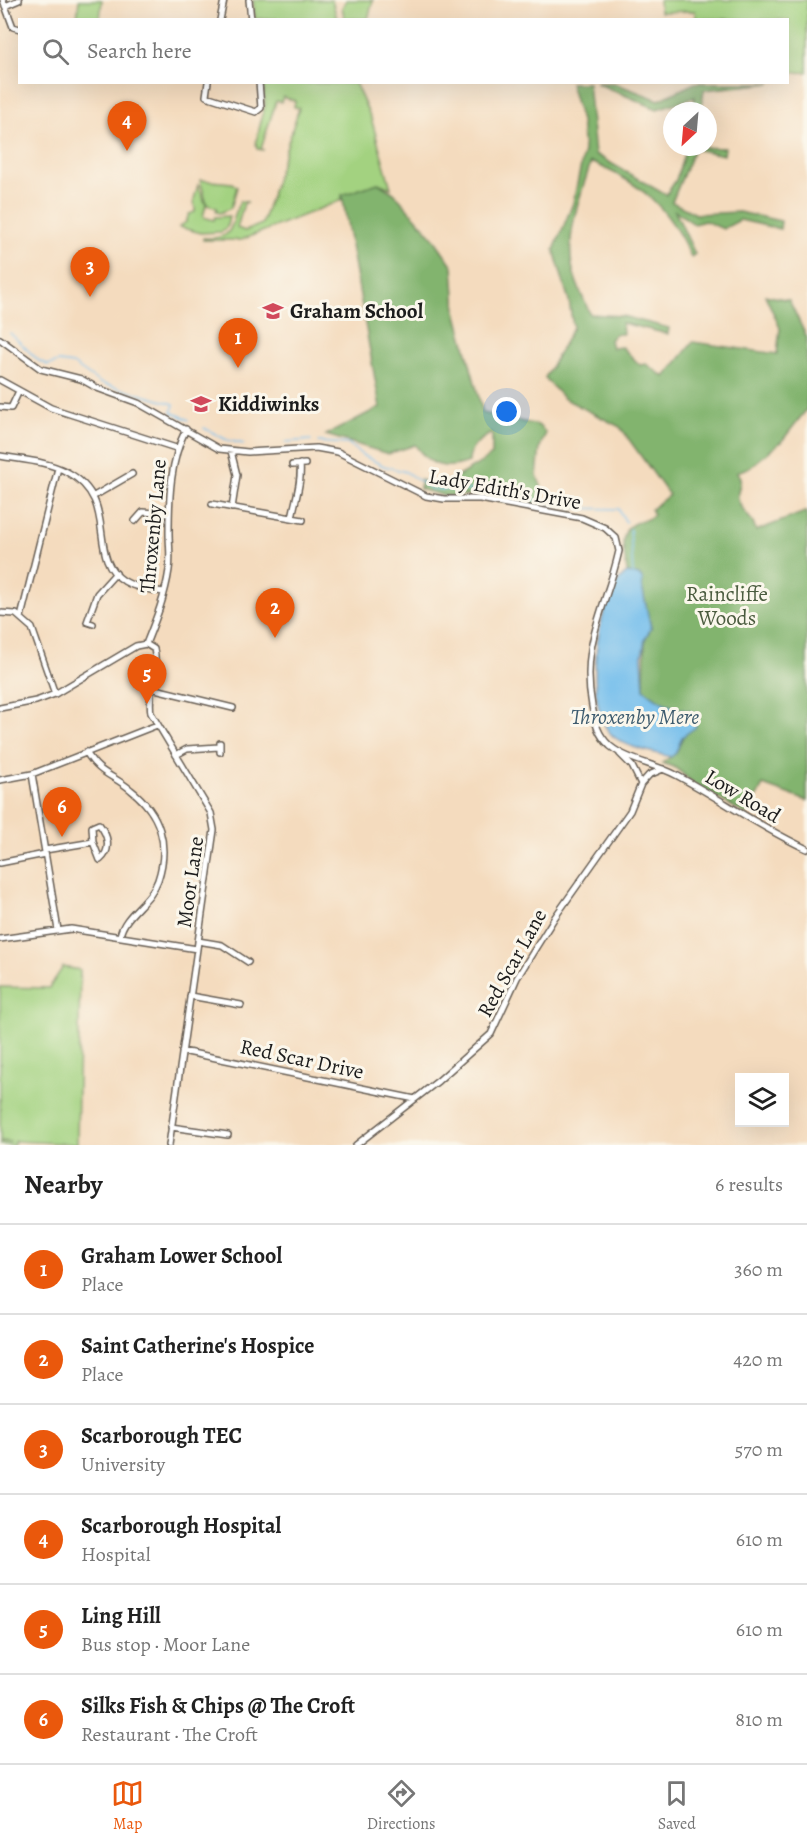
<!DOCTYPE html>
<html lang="en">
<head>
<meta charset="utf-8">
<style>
  body { margin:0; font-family:Alegreya,serif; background:#f2f2f2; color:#222 }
  .controls { position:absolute; right:18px; bottom:18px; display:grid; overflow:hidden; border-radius:0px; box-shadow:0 6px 24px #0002 }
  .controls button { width:54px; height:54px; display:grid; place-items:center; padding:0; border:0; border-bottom:2px solid #e0e0e0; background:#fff; color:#222; font:30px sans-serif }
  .compass { position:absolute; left:663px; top:102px; width:54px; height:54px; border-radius:50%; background:#fff; box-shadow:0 6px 24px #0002; rotate:206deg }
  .you { position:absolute; left:507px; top:412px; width:21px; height:21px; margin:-15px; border:4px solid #fff; border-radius:50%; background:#1a73e8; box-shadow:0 0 0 9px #1a73e833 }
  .badge { display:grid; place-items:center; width:39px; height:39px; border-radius:50%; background:#ea580c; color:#fff; font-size:20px; font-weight:700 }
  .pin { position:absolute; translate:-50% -50px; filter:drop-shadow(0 2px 3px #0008) }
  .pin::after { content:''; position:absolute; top:32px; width:21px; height:18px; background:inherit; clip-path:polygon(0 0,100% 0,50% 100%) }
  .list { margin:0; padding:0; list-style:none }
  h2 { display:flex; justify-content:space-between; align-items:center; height:78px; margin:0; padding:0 24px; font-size:26px }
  h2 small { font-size:20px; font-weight:400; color:#767676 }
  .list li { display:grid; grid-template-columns:39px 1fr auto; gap:18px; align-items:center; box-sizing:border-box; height:90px; padding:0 24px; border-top:2px solid #e0e0e0 }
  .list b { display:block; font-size:22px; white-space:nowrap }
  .list p { margin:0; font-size:20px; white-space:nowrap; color:#767676 }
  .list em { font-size:20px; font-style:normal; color:#767676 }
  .icon { flex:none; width:33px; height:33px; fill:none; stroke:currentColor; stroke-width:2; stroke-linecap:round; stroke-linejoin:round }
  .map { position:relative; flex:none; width:807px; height:1145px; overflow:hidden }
  .search { position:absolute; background:#fff; box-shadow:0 6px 24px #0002; left:18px; right:18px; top:18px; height:66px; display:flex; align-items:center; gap:15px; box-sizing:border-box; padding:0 21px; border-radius:0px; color:#767676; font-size:22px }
  .sheet { height:618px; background:#fff }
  nav { display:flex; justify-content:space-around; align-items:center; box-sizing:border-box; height:84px; border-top:2px solid #e0e0e0; background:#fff; font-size:16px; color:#767676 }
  nav a { display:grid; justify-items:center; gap:3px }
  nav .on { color:#ea580c }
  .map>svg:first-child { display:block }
</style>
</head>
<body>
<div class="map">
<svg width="807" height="1145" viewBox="0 0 807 1145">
  <rect width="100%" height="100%" fill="#fbf7ec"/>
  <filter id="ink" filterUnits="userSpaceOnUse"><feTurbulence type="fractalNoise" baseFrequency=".0167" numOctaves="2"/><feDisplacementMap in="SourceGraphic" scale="12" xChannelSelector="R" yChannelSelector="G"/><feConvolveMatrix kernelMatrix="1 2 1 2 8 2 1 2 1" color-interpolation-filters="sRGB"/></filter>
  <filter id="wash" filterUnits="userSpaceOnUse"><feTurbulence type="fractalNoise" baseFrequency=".008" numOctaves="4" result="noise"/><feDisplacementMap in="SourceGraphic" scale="24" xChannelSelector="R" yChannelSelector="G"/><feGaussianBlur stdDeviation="1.35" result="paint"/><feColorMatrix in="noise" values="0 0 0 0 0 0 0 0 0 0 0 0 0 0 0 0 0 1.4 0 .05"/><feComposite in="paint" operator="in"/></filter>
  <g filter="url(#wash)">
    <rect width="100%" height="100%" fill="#f4dbbe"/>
    <path fill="#a3d280" stroke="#60774e" stroke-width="1.5" d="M79,0H102L100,19H77Z
      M253,0H332L337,19H255Z
      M346,0H373L368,19H345L342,8Z
      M659,0H807V72L788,73V20L696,19L695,11L660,12Z
      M263,83H355L371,118L391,188L378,183L342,195V200L241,240H203V238C238,240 229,224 240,201L248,202L244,203L237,228L245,231L262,224L299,108L294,107L295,101L283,97L281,102L276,101L261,149L264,150L257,149L256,142L265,105Z
      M200,180L232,183L237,187L231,208L220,213L216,212L217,208L207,205Z
      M198,185L206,205L203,217L214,220L215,217L229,216L227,227L221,232L201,233L179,227L186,222L189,214L195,212L194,199Z
      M63,967L80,970L77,1144L14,1141V1145H0V1142H11L0,1141V987L49,988Z"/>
    <path fill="#82b46e" stroke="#4f6845" stroke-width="1.5" d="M570,83H588L595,154L666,195L676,180L686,147L725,148L724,155L694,149L672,202L696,214L739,212L781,221L780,229L740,220L723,229L705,221L694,224L675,211L695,254L691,257C667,205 642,184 591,162C581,194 566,232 572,266C575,283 584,299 590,314L622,316L669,328L668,334L622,323L623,334H615L610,340L612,348L622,347L640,365L646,364L665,377L693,342L777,354L780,328L765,295L789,300L807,338V409L782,441L750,467L737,472C745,482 736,488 738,499C741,513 753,516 756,531L807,511V801L763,785L747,815L695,785L676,768L662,763L676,753L693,712C673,709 659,702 644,689L645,639L651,628L639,575L627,573C626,557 616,534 633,524C640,520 647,521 654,515L651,509L669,495L620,427L563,398L545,378L573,327L569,301L554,250L573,203L584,151L581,121Z
      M596,83H614L659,100L695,83H771L704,90L701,111H693L695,97L657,109Z
      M378,183L394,193L432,236L453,266L456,311L483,413L538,425L546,433L540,447L537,476L542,488L540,506L508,503L487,495L445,496L420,489V480C427,482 436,484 443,483C448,483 485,460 492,455V433C479,440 469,448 469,462C444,471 430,466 415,445L388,454L326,435L380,407L342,195Z"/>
    <path fill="#72bdec" stroke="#476c84" stroke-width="1.5" d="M627,573L639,575L643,580L642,587L651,628L645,639L642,656L644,689C659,702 673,709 693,712L696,727L682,737L676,753L671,757C653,752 630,749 614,737C581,710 595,594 627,573Z"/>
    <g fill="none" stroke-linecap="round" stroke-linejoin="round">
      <path stroke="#72bdec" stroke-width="1.5" d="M10,333L39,361L48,365L59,362L73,364L100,383L174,404L172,412L189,420
        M204,428L227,440L244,444
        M285,442L311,440
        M318,442L349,444L362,455L384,466L406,472L431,489L491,491L517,499L538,500L546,505L565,508L618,509L626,522
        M630,529L633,574"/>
    </g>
  </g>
  <g filter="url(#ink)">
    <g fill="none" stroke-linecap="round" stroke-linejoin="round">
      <g stroke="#685f55" stroke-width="8">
        <path id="street" d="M3,0L13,27L20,29
          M249,0L251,20
          M5,6L19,0
          M220,20L224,0
          M208,82L206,96L256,112L261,108L259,82
          M0,339L41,369L81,379L97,388L138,403L219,449L248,452L316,448L338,452L426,496L444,499H480L582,518L605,528L616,538L619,551C606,609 580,643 592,706C595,722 597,734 610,746C628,761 656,764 676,775C721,799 761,828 807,849
          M0,380L51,408L176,448
          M0,407L11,408L19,391
          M231,451L237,475L232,508
          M0,456C22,460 47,461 67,472C121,501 85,556 124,581C136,588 151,590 164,592
          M292,465L305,464
          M94,496L132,474
          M212,504L303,520
          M292,518C295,500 302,482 300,464
          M135,521L143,512L169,514
          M0,613L16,614L32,628L55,694
          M21,617L58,468
          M93,624L87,622L97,594L116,573
          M146,644L154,649C159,669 147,692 151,713L211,813L214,830L169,1145
          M146,644C156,619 165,597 169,570C171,558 169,545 169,533C169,497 170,461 186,429
          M151,688L233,708
          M0,708L36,701L55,694L136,646L146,644
          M86,752C100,775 112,774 131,790C160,813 170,844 158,880C150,903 124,914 120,936
          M220,752V743
          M620,754L632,766L641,784
          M176,755L187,749L219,747
          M32,774L58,930
          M0,780L32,774L157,725
          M45,850L93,842L92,827L99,824C108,835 112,850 100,860L93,842
          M0,863L45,854
          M0,939L71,929L197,949
          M198,941L222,945L248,962
          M190,996L241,1005
          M182,1051L415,1099
          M171,1127L228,1135
          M356,1145L438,1081L491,1034L517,978L555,917L630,811L641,784L649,775L663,769"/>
      </g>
      <use href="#street" stroke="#fff" stroke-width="5"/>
    </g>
  </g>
  <defs>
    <g id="school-bare" transform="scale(1.62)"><path d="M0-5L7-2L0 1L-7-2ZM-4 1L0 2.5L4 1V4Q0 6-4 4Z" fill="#d1495b" stroke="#fbf7ec" stroke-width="2.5" paint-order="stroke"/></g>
  </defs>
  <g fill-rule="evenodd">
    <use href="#school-bare" x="273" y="311"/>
    <use href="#school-bare" x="201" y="404"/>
  </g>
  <g text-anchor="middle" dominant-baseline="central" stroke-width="6" stroke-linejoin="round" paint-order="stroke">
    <g font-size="21" font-weight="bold" fill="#1c1c1c" stroke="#fbf7ec" text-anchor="start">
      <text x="290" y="311">Graham School</text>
      <text x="218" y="404">Kiddiwinks</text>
    </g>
    <g font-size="21" fill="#1c1c1c" stroke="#fbf7ec">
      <text transform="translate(505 489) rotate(10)">Lady Edith's Drive</text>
      <text transform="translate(153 526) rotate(-85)">Throxenby Lane</text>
      <text transform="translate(743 796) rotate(31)">Low Road</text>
      <text transform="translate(190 882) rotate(-82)">Moor Lane</text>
      <text transform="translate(512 963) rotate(-61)">Red Scar Lane</text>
      <text transform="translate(302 1059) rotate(12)">Red Scar Drive</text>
    </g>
    <g font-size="21" fill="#4b5c3f" stroke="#fbf7ec">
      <text x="727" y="594">Raincliffe<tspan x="727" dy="24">Woods</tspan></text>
    </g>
    <g font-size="22" font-style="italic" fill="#3e5c6f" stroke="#fbf7ec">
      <text x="635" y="717">Throxenby Mere</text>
    </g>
  </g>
</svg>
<div class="controls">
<button><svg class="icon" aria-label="layers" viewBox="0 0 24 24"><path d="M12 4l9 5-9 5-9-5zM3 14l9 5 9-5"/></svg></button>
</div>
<svg class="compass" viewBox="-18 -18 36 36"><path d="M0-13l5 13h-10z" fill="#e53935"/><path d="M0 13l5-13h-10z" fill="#767676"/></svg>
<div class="you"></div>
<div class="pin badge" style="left:238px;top:368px">1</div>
<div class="pin badge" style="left:275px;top:638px">2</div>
<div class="pin badge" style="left:90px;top:297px">3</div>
<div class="pin badge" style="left:127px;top:151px">4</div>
<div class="pin badge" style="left:147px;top:704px">5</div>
<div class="pin badge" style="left:62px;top:837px">6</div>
<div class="search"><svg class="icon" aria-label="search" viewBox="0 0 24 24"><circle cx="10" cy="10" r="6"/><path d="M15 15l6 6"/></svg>Search here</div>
</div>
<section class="sheet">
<h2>Nearby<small>6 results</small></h2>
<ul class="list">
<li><span class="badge">1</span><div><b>Graham Lower School</b><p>Place</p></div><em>360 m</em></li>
<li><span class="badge">2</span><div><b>Saint Catherine's Hospice</b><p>Place</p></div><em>420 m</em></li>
<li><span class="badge">3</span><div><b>Scarborough TEC</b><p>University</p></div><em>570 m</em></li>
<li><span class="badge">4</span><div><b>Scarborough Hospital</b><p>Hospital</p></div><em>610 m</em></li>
<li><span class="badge">5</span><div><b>Ling Hill</b><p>Bus stop · Moor Lane</p></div><em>610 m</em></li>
<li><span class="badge">6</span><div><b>Silks Fish &amp; Chips @ The Croft</b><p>Restaurant · The Croft</p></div><em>810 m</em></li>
</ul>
</section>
<nav>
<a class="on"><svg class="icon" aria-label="map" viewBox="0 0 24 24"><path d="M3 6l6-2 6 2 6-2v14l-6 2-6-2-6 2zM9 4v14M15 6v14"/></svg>Map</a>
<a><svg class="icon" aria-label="directions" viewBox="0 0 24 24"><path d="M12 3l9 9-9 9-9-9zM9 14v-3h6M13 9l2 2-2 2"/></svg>Directions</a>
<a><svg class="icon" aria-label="saved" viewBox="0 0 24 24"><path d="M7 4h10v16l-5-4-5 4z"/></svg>Saved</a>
</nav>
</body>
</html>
